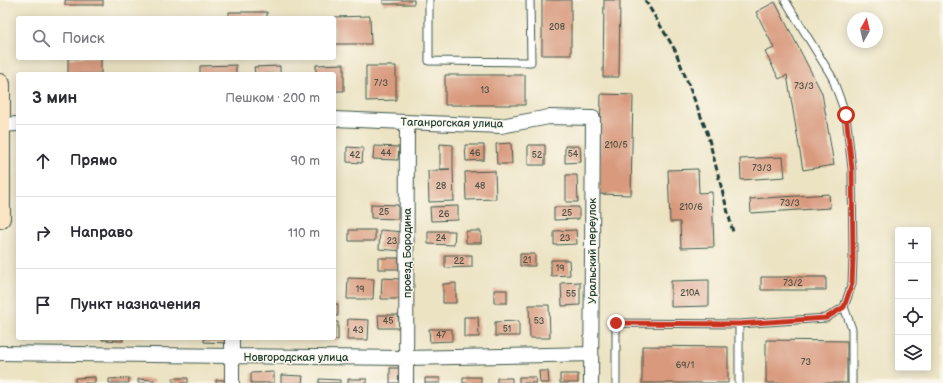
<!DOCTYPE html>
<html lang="ru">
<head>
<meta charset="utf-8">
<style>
  body { margin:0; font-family:"Balsamiq Sans",sans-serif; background:#f7f7f7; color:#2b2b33 }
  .controls { position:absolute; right:12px; bottom:12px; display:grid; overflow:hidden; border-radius:4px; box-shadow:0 2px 10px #0003 }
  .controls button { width:36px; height:36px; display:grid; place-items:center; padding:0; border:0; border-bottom:1px solid #e1e1e2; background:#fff; color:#2b2b33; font:20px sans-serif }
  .compass { position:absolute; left:847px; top:12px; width:36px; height:36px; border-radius:50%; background:#fff; box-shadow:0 2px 10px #0003; rotate:8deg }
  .stop { position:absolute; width:12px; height:12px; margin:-9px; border:3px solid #c8321e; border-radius:50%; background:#fff }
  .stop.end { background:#c8321e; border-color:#fff; box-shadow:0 1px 4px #0008 }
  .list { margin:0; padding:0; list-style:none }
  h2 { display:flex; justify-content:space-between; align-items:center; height:52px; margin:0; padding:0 16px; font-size:17px }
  h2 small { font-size:13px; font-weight:400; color:#7c7c81 }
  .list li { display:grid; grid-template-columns:26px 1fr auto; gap:12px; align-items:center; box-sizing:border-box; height:72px; padding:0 16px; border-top:1px solid #e1e1e2 }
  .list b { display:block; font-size:15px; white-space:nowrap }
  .list em { font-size:13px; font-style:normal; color:#7c7c81 }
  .icon { flex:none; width:22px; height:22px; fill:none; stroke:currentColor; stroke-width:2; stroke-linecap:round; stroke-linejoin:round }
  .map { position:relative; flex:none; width:943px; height:383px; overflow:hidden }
  .search { position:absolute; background:#fff; box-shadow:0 2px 10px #0003; left:16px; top:16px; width:320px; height:44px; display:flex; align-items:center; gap:10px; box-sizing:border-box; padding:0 14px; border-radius:4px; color:#7c7c81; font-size:15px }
  .panel { position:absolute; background:#fff; box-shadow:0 2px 10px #0003; left:16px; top:72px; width:320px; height:268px; border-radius:4px }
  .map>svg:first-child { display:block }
</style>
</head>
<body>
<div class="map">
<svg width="943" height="383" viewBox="0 0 943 383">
  <rect width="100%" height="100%" fill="#fbf7ec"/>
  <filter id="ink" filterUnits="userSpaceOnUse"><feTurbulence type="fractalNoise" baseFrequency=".025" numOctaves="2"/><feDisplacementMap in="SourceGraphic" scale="8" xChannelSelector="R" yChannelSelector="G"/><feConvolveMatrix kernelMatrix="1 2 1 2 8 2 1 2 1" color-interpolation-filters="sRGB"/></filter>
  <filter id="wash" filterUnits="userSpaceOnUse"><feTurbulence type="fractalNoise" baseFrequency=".012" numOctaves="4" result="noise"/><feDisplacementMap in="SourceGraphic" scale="16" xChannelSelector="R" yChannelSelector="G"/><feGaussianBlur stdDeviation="0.9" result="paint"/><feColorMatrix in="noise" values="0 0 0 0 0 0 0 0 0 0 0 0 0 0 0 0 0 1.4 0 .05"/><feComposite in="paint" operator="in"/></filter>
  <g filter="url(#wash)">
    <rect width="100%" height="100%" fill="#ece3c3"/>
    <g id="blocks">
      <path fill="#d8997d" d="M65,0H103V5H65Z
        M383,0H414V4H383Z
        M542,0H571V55H542Z
        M604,0H620L619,77H603Z
        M775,2L822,93L834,165L803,170L787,75L779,79L765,52L774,48L756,12Z
        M229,12H267V18H229Z
        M370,16L371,44H334V17Z
        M68,58H101V74H68Z
        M344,64V91H334V74H316V65Z
        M236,65V74H200V66Z
        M280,66V74H255L254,67Z
        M366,66H396V100L366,101Z
        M445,75H525V105H445Z
        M601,94L633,95L631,195L599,194Z
        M511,143L512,164H497L496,144Z
        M440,144L453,145V169L454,201L429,202L428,171L450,169H440Z
        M465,145H484V160L466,161Z
        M528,145H545V165H528Z
        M374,146L399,147L398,160L373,159Z
        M565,146H580L581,162L565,163Z
        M347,147L363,148L362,163L347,162Z
        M783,157L785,177L741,180L740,159Z
        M698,169L699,193L712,192L714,247L681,248L680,222H670L668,170Z
        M495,171L496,199L466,200L465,172Z
        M566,175H577L578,202H566Z
        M829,194L830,208L751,213L750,199Z
        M371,204L398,205V219L371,218Z
        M458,206V220L431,221L430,207Z
        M554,207H579V219L554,220Z
        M349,230H375V241H349Z
        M380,230L404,232L403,251L379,249Z
        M576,230L577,244L554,245V231Z
        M428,231H455L454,245L428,244Z
        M466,231H481V243H466Z
        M520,254H535V266H520Z
        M445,255H472V267L445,268Z
        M378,258H399V269H378Z
        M551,260H569L570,275L551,276Z
        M761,277H826V290H761Z
        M348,278L374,279L373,299H347Z
        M382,278L400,279V299H381Z
        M709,280V306L671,307V281Z
        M580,282V305L562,306L561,283Z
        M456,283V303H443V284Z
        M494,290H507V303H494Z
        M334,304H338V316H334Z
        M529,305H549L550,338H530Z
        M378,315H398L399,328H379Z
        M464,317H478L479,337H464Z
        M348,319L369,320L368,340H347Z
        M519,321V336H495V322Z
        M334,322H338V340L317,339V338H334Z
        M429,329H452V341L430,342Z
        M102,338H123V341L102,340Z
        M204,338H228V343L204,342Z
        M766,340L847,341V383H766Z
        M642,346L728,347V383H642Z
        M390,368H403V383H390Z
        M539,371H548L549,383H540Z
        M274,372V383H251V373Z
        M560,374H578V383H560Z
        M281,375L303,376L302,383H281Z
        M95,377V383H75V378Z
        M463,377H481V383H463Z
        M519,377H535L536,383H519Z
        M129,378V383H109V379Z
        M173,378H188V383H173Z
        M425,378H440V383H425Z
        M497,378H512V383H497Z
        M138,379L154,380V383H138Z
        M319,379L340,380V383H319Z
        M348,379H367V383H348Z
        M216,380H228V383H216Z"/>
    </g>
  </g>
  <g filter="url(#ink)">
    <use href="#blocks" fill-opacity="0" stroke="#3e5649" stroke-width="1"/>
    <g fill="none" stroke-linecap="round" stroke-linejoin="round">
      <g stroke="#3e5649" stroke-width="9">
        <path id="lane" d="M429,0V61L531,62L530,0
          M844,307L852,329V383
          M739,324V383
          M616,383V323L739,324L826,318L844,307L852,284L853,259L852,169L846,115L832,77L785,0"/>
      </g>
      <g stroke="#3e5649" stroke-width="16">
        <path id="street" d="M334,119L501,126L549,117L593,118L591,383
          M0,125L18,124
          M0,353L232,356L406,358L591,354
          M232,383V338
          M406,383L407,123"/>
      </g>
      <g stroke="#3e5649" stroke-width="22">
        <path id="secondary" d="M0,84V218"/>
      </g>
      <use href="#lane" stroke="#fff" stroke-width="7"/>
      <use href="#street" stroke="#fff" stroke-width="14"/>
      <use href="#secondary" stroke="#fce5c4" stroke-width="20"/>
      <path stroke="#1f3d34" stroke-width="3" stroke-dasharray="6 3" stroke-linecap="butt" d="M645,0L675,50L707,132L733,232"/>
    </g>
  </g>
  <g fill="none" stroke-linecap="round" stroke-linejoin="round" filter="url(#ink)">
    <path stroke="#c8321e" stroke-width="5" d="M616,323L739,324L826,318L844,307L852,284L853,259L852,169L846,115"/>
  </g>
  <g text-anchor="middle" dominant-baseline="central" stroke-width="3" stroke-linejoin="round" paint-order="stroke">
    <g font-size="9" fill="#4d5446">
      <text x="557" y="27">208</text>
      <text x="381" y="83">7/3</text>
      <text x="804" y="86">73/3</text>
      <text x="485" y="90">13</text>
      <text x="616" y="145">210/5</text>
      <text x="386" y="153">44</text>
      <text x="475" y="153">46</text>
      <text x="573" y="154">54</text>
      <text x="355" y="155">42</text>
      <text x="537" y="155">52</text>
      <text x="762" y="168">73/3</text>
      <text x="441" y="186">28</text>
      <text x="480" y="186">48</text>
      <text x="790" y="203">73/3</text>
      <text x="691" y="207">210/6</text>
      <text x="384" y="212">25</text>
      <text x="567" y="213">25</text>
      <text x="444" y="214">26</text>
      <text x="441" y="238">24</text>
      <text x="565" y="238">23</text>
      <text x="392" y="241">23</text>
      <text x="527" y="260">21</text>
      <text x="459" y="261">22</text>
      <text x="560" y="268">19</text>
      <text x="793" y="283">73/2</text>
      <text x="360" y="289">19</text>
      <text x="690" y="293">210А</text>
      <text x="571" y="294">55</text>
      <text x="388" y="321">45</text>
      <text x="539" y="321">53</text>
      <text x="507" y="329">51</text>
      <text x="358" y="330">43</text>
      <text x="441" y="335">47</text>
      <text x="806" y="362">73</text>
      <text x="685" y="365">69/1</text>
    </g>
    <g font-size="11" fill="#1f3d34" stroke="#fbf7ec">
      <text transform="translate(452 123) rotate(1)">Таганрогская улица</text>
      <text transform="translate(592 251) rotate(-90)">Уральский переулок</text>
      <text transform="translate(407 253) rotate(-90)">проезд Бородина</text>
      <text x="296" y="357">Новгородская улица</text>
    </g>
  </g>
</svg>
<div class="controls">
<button>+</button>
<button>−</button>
<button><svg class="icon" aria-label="locate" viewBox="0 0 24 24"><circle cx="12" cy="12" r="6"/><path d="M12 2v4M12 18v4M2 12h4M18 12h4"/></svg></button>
<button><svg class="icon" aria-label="layers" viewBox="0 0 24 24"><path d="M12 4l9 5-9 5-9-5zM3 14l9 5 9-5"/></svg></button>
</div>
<svg class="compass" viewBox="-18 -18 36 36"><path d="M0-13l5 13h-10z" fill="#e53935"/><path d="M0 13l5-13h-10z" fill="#7c7c81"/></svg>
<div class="stop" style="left:846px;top:115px"></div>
<div class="stop end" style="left:616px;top:323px"></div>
<div class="search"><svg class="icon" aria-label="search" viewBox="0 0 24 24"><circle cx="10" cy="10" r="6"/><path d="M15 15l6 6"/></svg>Поиск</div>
<section class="panel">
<h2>3 мин<small>Пешком · 200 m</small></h2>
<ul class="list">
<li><svg class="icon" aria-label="ahead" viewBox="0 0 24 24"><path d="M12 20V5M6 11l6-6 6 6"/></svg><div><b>Прямо</b></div><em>90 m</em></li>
<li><svg class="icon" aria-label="right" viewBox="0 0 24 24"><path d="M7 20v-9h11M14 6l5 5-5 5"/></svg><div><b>Направо</b></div><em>110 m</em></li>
<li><svg class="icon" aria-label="arrive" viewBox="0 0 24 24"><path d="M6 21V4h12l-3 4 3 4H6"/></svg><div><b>Пункт назначения</b></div></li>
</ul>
</section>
</div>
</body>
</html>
